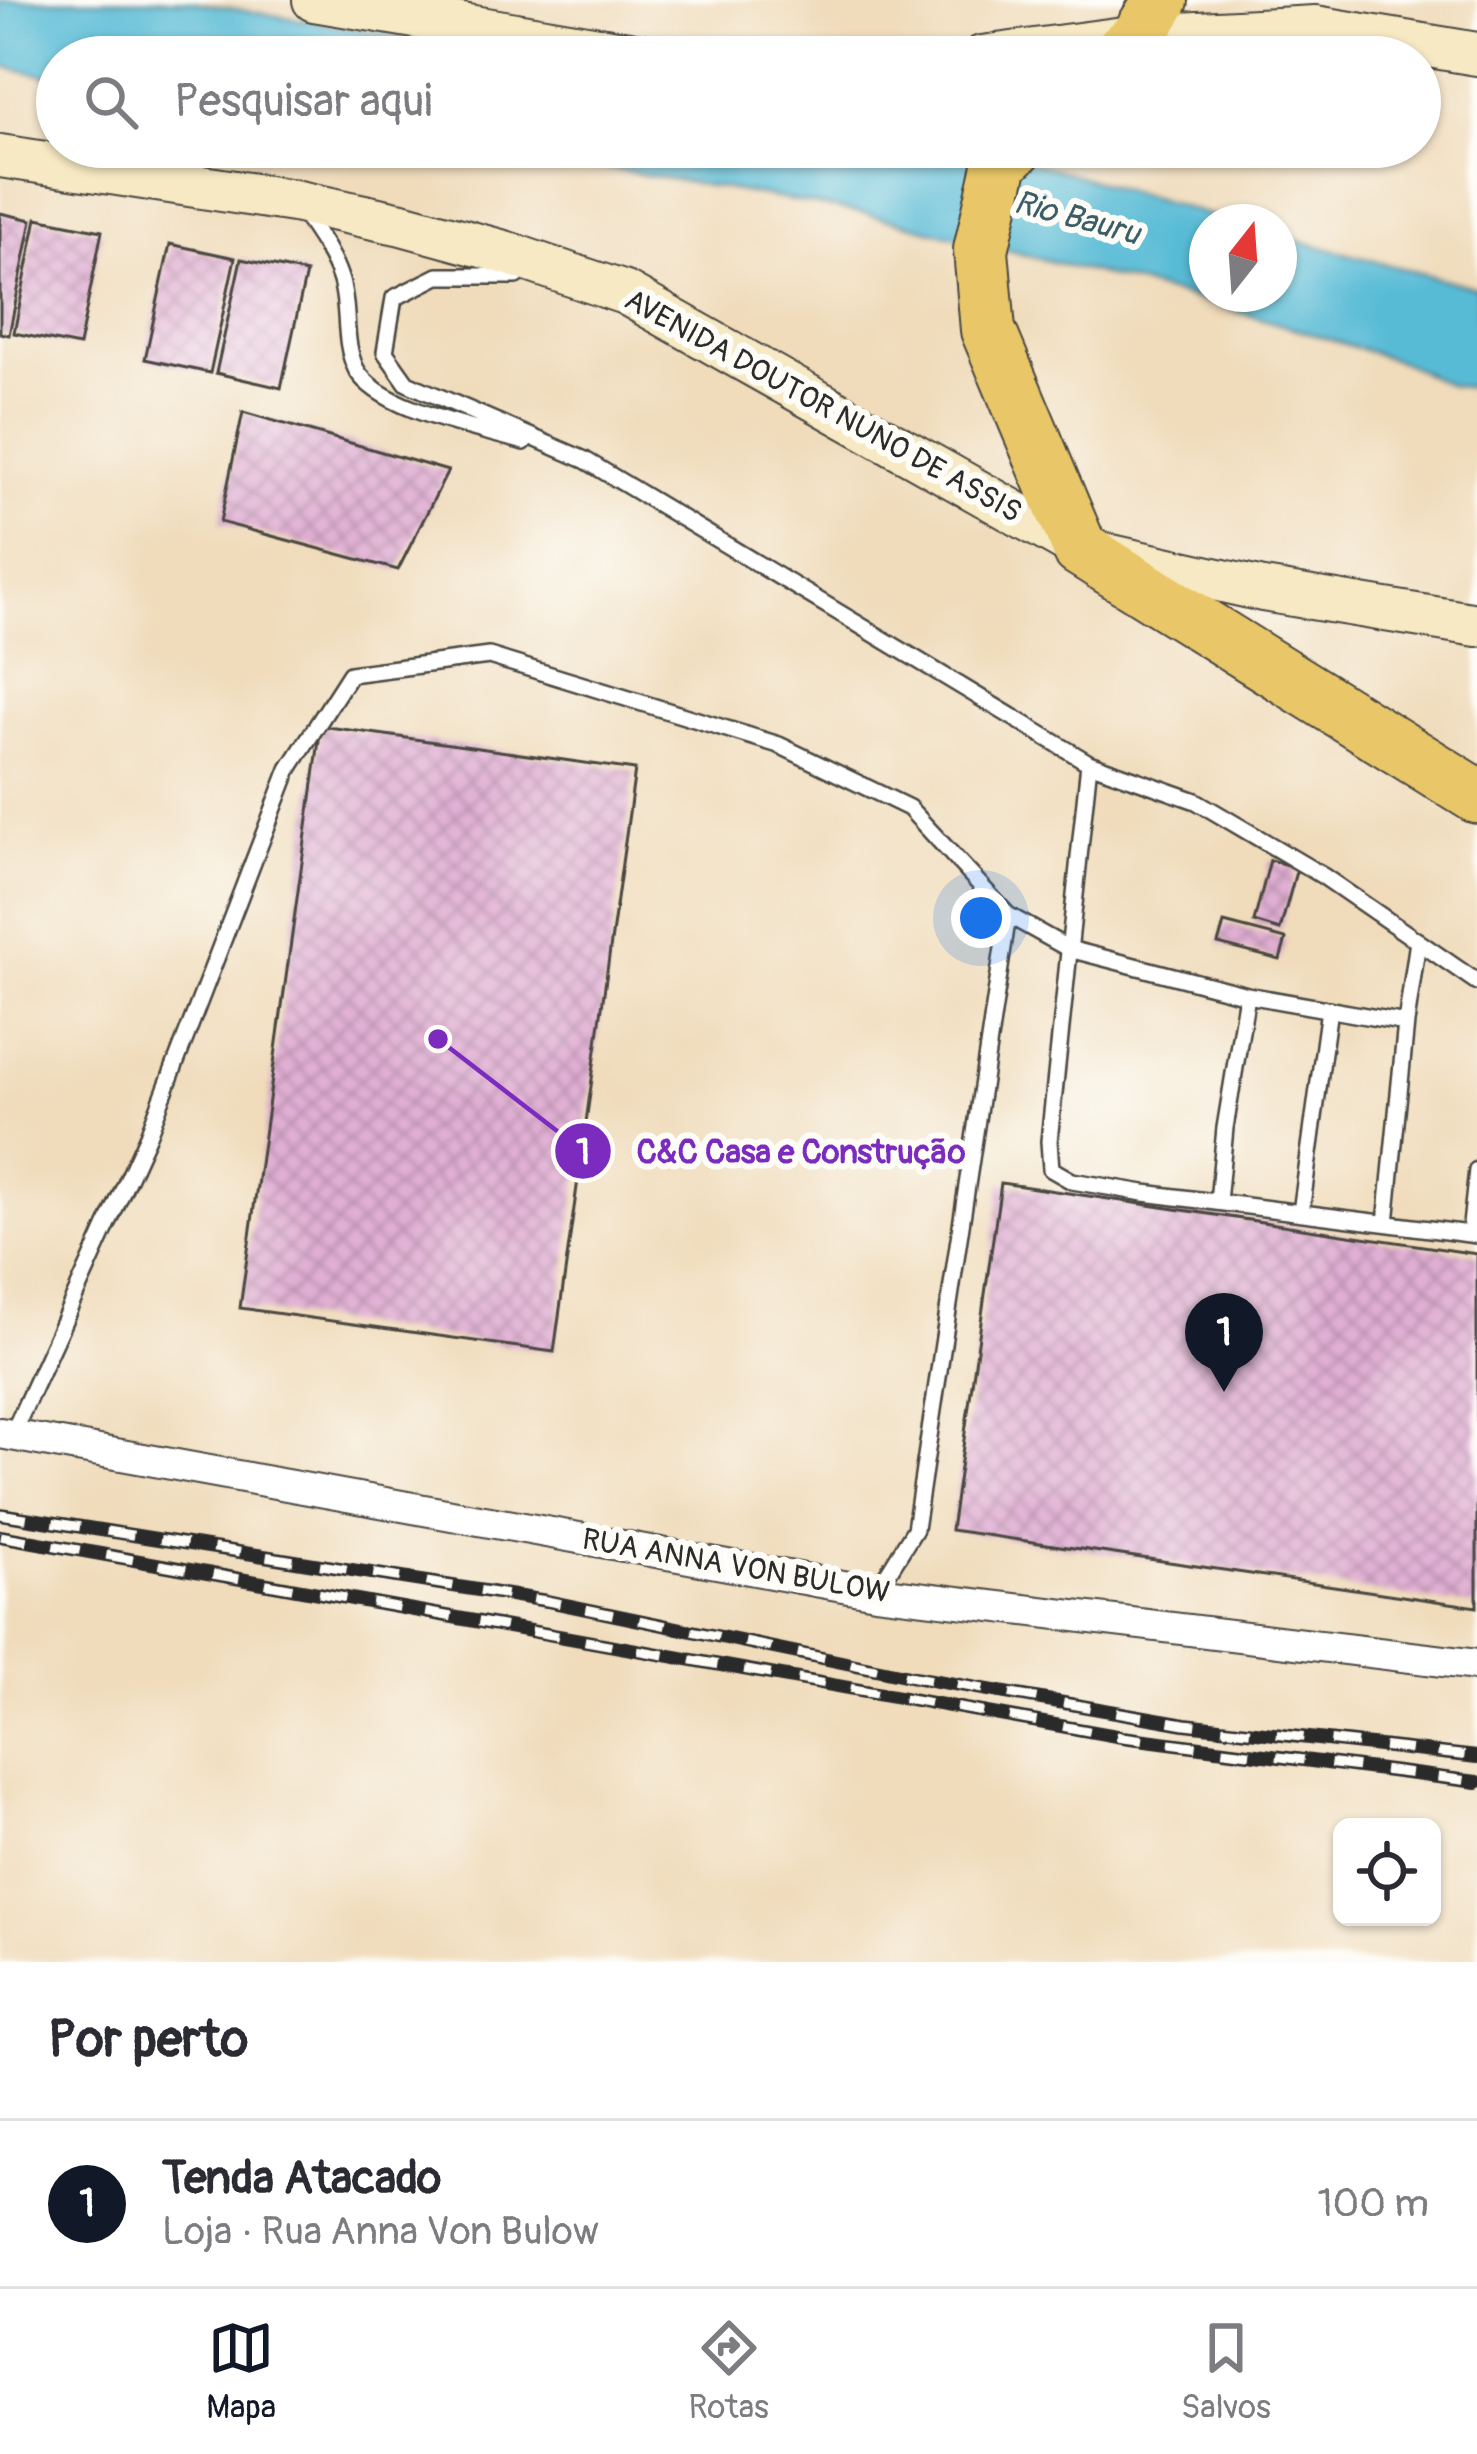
<!DOCTYPE html>
<html lang="pt">
<head>
<meta charset="utf-8">
<style>
  body { margin:0; font-family:Pangolin,sans-serif; background:#f7f7f7; color:#2b2b33 }
  .controls { position:absolute; right:36px; bottom:36px; display:grid; overflow:hidden; border-radius:18px; box-shadow:0 3px 9px #0004 }
  .controls button { width:108px; height:108px; display:grid; place-items:center; padding:0; border:0; border-bottom:3px solid #e1e1e2; background:#fff; color:#2b2b33; font:60px sans-serif }
  .compass { position:absolute; left:1189px; top:204px; width:108px; height:108px; border-radius:50%; background:#fff; box-shadow:0 3px 9px #0004; rotate:17deg }
  .you { position:absolute; left:981px; top:918px; width:42px; height:42px; margin:-30px; border:9px solid #fff; border-radius:50%; background:#1a73e8; box-shadow:0 0 0 18px #1a73e833 }
  .badge { display:grid; place-items:center; width:78px; height:78px; border-radius:50%; background:#111827; color:#fff; font-size:39px; font-weight:700 }
  .pin { position:absolute; translate:-50% -99px; filter:drop-shadow(0 3px 6px #0008) }
  .pin::after { content:''; position:absolute; top:63px; width:42px; height:36px; background:inherit; clip-path:polygon(0 0,100% 0,50% 100%) }
  .list { margin:0; padding:0; list-style:none }
  h2 { display:flex; justify-content:space-between; align-items:center; height:156px; margin:0; padding:0 48px; font-size:51px }
  h2 small { font-size:39px; font-weight:400; color:#7c7c81 }
  .list li { display:grid; grid-template-columns:78px 1fr auto; gap:36px; align-items:center; box-sizing:border-box; height:168px; padding:0 48px; border-top:3px solid #e1e1e2 }
  .list b { display:block; font-size:45px; white-space:nowrap }
  .list p { margin:0; font-size:39px; white-space:nowrap; color:#7c7c81 }
  .list em { font-size:39px; font-style:normal; color:#7c7c81 }
  .icon { flex:none; width:66px; height:66px; fill:none; stroke:currentColor; stroke-width:2; stroke-linecap:round; stroke-linejoin:round }
  .map { position:relative; flex:none; width:1477px; height:1962px; overflow:hidden }
  .search { position:absolute; background:#fff; box-shadow:0 3px 9px #0004; left:36px; right:36px; top:36px; height:132px; display:flex; align-items:center; gap:30px; box-sizing:border-box; padding:0 42px; border-radius:66px; color:#7c7c81; font-size:45px }
  .sheet { height:324px; background:#fff }
  nav { display:flex; justify-content:space-around; align-items:center; box-sizing:border-box; height:168px; border-top:3px solid #e1e1e2; background:#fff; font-size:33px; color:#7c7c81 }
  nav a { display:grid; justify-items:center; gap:6px }
  nav .on { color:#111827 }
  .map>svg:first-child { display:block }
</style>
</head>
<body>
<div class="map">
<svg width="1477" height="1962" viewBox="0 0 1477 1962">
  <defs>
    <pattern id="building-cross-hatch" width="8" height="8" patternUnits="userSpaceOnUse" patternTransform="scale(3)"><rect width="8" height="8" fill="#e1afd4"/><path d="M0 0l8 8M0 8l8-8" fill="none" stroke="#b78fac"/></pattern>
  </defs>
  <rect width="100%" height="100%" fill="#fdfcf7"/>
  <filter id="ink" filterUnits="userSpaceOnUse"><feTurbulence type="fractalNoise" baseFrequency=".00833" numOctaves="2"/><feDisplacementMap in="SourceGraphic" scale="24" xChannelSelector="R" yChannelSelector="G"/><feConvolveMatrix kernelMatrix="1 2 1 2 8 2 1 2 1" color-interpolation-filters="sRGB"/></filter>
  <filter id="wash" filterUnits="userSpaceOnUse"><feTurbulence type="fractalNoise" baseFrequency=".004" numOctaves="4" result="noise"/><feDisplacementMap in="SourceGraphic" scale="48" xChannelSelector="R" yChannelSelector="G"/><feGaussianBlur stdDeviation="2.7" result="paint"/><feColorMatrix in="noise" values="0 0 0 0 0 0 0 0 0 0 0 0 0 0 0 0 0 1.4 0 .05"/><feComposite in="paint" operator="in"/></filter>
  <g filter="url(#wash)">
    <rect width="100%" height="100%" fill="#f0dcbb"/>
    <path fill="#58bbd6" stroke="#427380" stroke-width="3" d="M0,0H184L522,57H57V78L0,66Z
      M486,147H981L1232,222H1207V294H1279V236L1477,288V388L1451,386L1402,362L1211,303L868,214Z"/>
    <g id="blocks">
      <path fill="url(#building-cross-hatch)" d="M0,213L32,220L9,335L0,333Z
        M37,218L102,231L79,346L14,333Z
        M170,244L235,258L210,373L145,359Z
        M241,259L306,273L281,388L216,373Z
        M243,412L448,471L398,570L220,522Z
        M321,726L635,770L554,1352L240,1308Z
        M1270,860L1297,868L1280,930L1254,922Z
        M1224,923L1286,939L1280,960L1218,944Z
        M1001,1183L1477,1254V1607L951,1530Z"/>
    </g>
  </g>
  <g filter="url(#ink)">
    <use href="#blocks" fill-opacity="0" stroke="#494641" stroke-width="3"/>
    <g fill="none" stroke-linecap="round" stroke-linejoin="round">
      <g stroke="#494641" stroke-width="20">
        <path id="lane" d="M303,213C317,234 332,254 340,278C350,306 342,340 356,369C378,410 481,429 524,442
          M517,276H438L394,298L385,352L407,383L585,460L1089,763L1049,1141L1051,1169L1072,1181L1144,1193L1477,1235
          M1089,763L1196,801L1323,876L1477,982
          M1008,915L1069,949L1247,995L1406,1023L1418,941
          M1218,1202L1225,1128L1247,995
          M1301,1212L1329,1009
          M1386,1223L1406,1023
          M1470,1234L1477,1170
          M12,1435L148,1135L289,769L350,674L489,656L779,745L909,808L1008,915L915,1529L876,1592"/>
      </g>
      <g stroke="#494641" stroke-width="34">
        <path id="street" d="M0,1433L876,1592L1477,1665"/>
      </g>
      <g stroke="#494641" stroke-width="46">
        <path id="secondary" d="M314,0L652,57
          M982,57L1139,36L1315,27L1477,54
          M0,156L294,201L402,224L504,252L625,293L1080,549L1263,590L1477,625"/>
      </g>
      <g stroke="#494641" stroke-width="58">
        <path id="highway" d="M1115,57L1139,36L1161,0
          M1017,147L1001,162L981,250L988,330L1080,549L1477,796"/>
      </g>
      <use href="#lane" stroke="#fff" stroke-width="15"/>
      <use href="#street" stroke="#fff" stroke-width="30"/>
      <use href="#secondary" stroke="#f6e9c3" stroke-width="42"/>
      <use href="#highway" stroke="#e9c769" stroke-width="54"/>
      <g stroke="#2b2b2b" stroke-width="14">
        <path id="rail" d="M0,1514L547,1601L914,1677L1185,1724L1477,1757
          M0,1536L1122,1737L1477,1782"/>
      </g>
      <use href="#rail" stroke="#fdfcf7" stroke-width="9" stroke-dasharray="27" stroke-linecap="butt"/>
    </g>
  </g>
  <g text-anchor="middle" dominant-baseline="central" stroke-width="12" stroke-linejoin="round" paint-order="stroke">
    <g font-size="30" fill="#2b2b2b" stroke="#fdfcf7">
      <text transform="translate(823 406) rotate(29)">AVENIDA DOUTOR NUNO DE ASSIS</text>
      <text transform="translate(736 1566) rotate(10)">RUA ANNA VON BULOW</text>
    </g>
    <g font-size="33" font-style="italic" fill="#3b5d67" stroke="#fdfcf7">
      <text transform="translate(1077 218) rotate(15)">Rio Bauru</text>
    </g>
  </g>
  <path fill="none" stroke="#7b2cbf" stroke-width="4.5" d="M438 1039L583 1151"/>
  <g fill="#7b2cbf" stroke="#fdfcf7" stroke-width="4.5">
    <circle cx="438" cy="1039" r="12"/>
    <circle cx="583" cy="1151" r="30"/>
  </g>
  <g font-size="36" text-anchor="middle" font-weight="bold" fill="#fff">
    <text x="583" y="1164">1</text>
  </g>
  <g font-size="33" text-anchor="middle" font-weight="bold" fill="#7b2cbf" stroke="#fdfcf7" stroke-width="12" stroke-linejoin="round" paint-order="stroke">
    <text x="801" y="1163">C&amp;C Casa e Construção</text>
  </g>
</svg>
<div class="controls">
<button><svg class="icon" aria-label="locate" viewBox="0 0 24 24"><circle cx="12" cy="12" r="6"/><path d="M12 2v4M12 18v4M2 12h4M18 12h4"/></svg></button>
</div>
<svg class="compass" viewBox="-18 -18 36 36"><path d="M0-13l5 13h-10z" fill="#e53935"/><path d="M0 13l5-13h-10z" fill="#7c7c81"/></svg>
<div class="you"></div>
<div class="pin badge" style="left:1224px;top:1392px">1</div>
<div class="search"><svg class="icon" aria-label="search" viewBox="0 0 24 24"><circle cx="10" cy="10" r="6"/><path d="M15 15l6 6"/></svg>Pesquisar aqui</div>
</div>
<section class="sheet">
<h2>Por perto<small></small></h2>
<ul class="list">
<li><span class="badge">1</span><div><b>Tenda Atacado</b><p>Loja · Rua Anna Von Bulow</p></div><em>100 m</em></li>
</ul>
</section>
<nav>
<a class="on"><svg class="icon" aria-label="map" viewBox="0 0 24 24"><path d="M3 6l6-2 6 2 6-2v14l-6 2-6-2-6 2zM9 4v14M15 6v14"/></svg>Mapa</a>
<a><svg class="icon" aria-label="directions" viewBox="0 0 24 24"><path d="M12 3l9 9-9 9-9-9zM9 14v-3h6M13 9l2 2-2 2"/></svg>Rotas</a>
<a><svg class="icon" aria-label="saved" viewBox="0 0 24 24"><path d="M7 4h10v16l-5-4-5 4z"/></svg>Salvos</a>
</nav>
</body>
</html>
